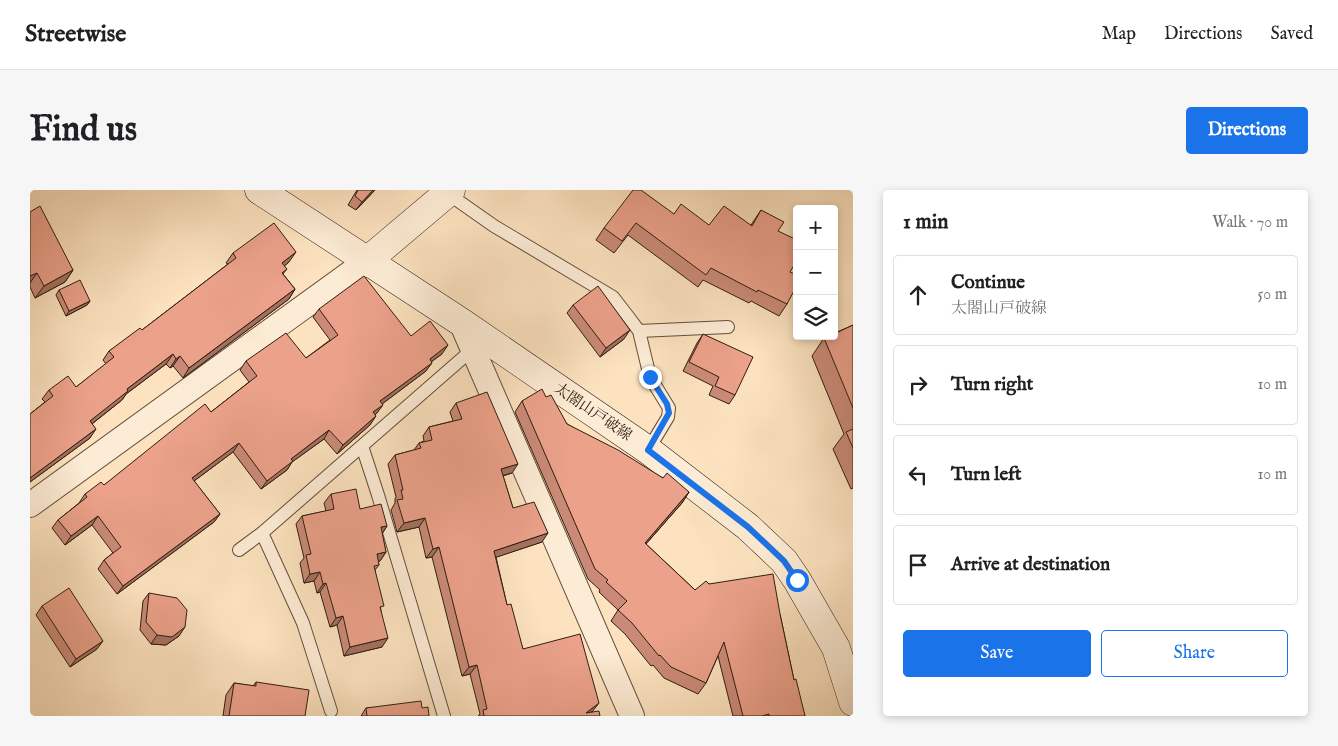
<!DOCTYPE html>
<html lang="en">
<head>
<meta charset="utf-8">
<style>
  body { margin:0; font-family:"IM FELL English","Noto Serif JP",serif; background:#f6f6f6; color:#202124 }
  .controls { position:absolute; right:15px; top:15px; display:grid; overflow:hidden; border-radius:5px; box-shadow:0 2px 8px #0003 }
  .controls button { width:45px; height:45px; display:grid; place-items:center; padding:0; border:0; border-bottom:1px solid #e0e0e0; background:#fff; color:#202124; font:25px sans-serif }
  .stop { position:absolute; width:15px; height:15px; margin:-11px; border:4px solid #1a73e8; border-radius:50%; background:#fff }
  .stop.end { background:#1a73e8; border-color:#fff; box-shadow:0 1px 5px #0008 }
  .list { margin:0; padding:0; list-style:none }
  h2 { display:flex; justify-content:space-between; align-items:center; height:65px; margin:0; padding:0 20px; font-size:21px }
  h2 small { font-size:16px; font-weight:400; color:#757577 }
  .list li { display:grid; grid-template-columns:32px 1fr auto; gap:15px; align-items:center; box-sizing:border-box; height:80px; margin:0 10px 10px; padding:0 10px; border:1px solid #e0e0e0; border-radius:5px }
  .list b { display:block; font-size:19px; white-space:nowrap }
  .list p { margin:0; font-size:16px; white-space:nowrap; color:#757577 }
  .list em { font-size:16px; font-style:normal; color:#757577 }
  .actions { display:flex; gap:10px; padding:15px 20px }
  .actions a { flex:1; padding:11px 0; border:1px solid #1a73e8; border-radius:5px; text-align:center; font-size:18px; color:#1a73e8 }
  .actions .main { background:#1a73e8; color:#fff }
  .icon { flex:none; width:28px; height:28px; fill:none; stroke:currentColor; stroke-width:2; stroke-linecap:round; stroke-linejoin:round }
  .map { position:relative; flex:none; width:823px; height:526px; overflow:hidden; border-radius:5px }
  header { display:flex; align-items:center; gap:30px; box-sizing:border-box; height:70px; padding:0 25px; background:#fff; border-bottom:1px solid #e0e0e0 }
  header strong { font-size:24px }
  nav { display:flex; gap:28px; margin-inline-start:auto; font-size:18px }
  .intro { display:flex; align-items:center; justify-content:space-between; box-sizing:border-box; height:120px; padding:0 30px }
  h1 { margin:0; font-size:35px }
  .button { padding:12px 22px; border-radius:5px; background:#1a73e8; color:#fff; font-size:18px; font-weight:700 }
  main { display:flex; gap:30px; padding:0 30px }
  aside { flex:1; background:#fff; border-radius:5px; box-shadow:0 2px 8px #0003 }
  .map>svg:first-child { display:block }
</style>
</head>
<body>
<header>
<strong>Streetwise</strong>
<nav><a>Map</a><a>Directions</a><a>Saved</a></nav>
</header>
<div class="intro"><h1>Find us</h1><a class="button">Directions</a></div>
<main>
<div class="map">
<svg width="823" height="526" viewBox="0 0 823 526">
  <rect width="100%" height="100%" fill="#fce2bf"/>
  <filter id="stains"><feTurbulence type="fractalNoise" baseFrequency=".004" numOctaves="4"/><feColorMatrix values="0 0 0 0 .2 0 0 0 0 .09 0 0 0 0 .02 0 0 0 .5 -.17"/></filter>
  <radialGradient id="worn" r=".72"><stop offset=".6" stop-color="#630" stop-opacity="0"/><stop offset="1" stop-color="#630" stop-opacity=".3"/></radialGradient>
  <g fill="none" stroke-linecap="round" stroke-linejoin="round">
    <g stroke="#634e3c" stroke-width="14">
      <path id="lane" d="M417,3L464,36L583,107L600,129L609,141L620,187L639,218L638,227L618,260
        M609,141L698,137
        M332,256L348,305L414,526
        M232,343L273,433L301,521
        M209,360L232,343L443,159"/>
    </g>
    <g stroke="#634e3c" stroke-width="26">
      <path id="street" d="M431,132L602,526
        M0,315L337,71"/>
    </g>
    <g stroke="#301d10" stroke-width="29">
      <path id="secondary" d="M229,0L431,132L618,260L718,337L754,371L767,390L806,458L823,512
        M337,71L421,0"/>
    </g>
    <use href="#lane" stroke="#fdecd5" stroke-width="12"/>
    <use href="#street" stroke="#fdecd5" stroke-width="24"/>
    <use href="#secondary" stroke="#fdecd5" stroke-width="28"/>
  </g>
  <path fill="#ca8a77" stroke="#301d10" d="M327,0H345L326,20L318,15Z
    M731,20L748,41L760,82L757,114L749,126L721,111L719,113L673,90L668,97L598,45L584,63L566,50L574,38L644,24L679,35H721Z
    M0,22L43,80L35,92L5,108L0,97Z
    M203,63L259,72L254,76L257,79L253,84L265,99L259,109L153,188L143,176L140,178L136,174L96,204L92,210L62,234L60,248L0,292V224L15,212L12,209L19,200L46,197L76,174L73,170L79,161L112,140L198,74L196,73Z
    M29,100L60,111L57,115L36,126L26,105Z
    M543,115L594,149L570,167L537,123Z
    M289,119L381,146L412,164L401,172L396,181L352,214L347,223L345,225L340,235L307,264L294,249L262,272L257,280L231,299L203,262L164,291L190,324L184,332L87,404L68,379L74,370L83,363L62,335L35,355L22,338L28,330L49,313L55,304L74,295L181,222L219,192L210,180L216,171L276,168L300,150L283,127Z
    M823,135V298L821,299L803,259L814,244L782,166L794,148Z
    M673,144L705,205L699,214L679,205L683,196L653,181L667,153Z
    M516,207L537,234L633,288L659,302L652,313L616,354L665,400L679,394L750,424L764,490L775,526H703L688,466L676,493L668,504L634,488L623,475L621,476L595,444L581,431L588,420L569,402L570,400L558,389L485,222L492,211Z
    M426,213L482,283L473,286L483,318L512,352L466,367L477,415L493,459L562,522L570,526H448L450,524L440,484L432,486L402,367L396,368L389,337L367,342L361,320L365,313V309L366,307L358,274L365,265L384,260L389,253L394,251L393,246L399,237L423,231L420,222Z
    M301,304L330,319L357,336L352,344L356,362L350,371H348L349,375L345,380L351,421L352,457L314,466L307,435L300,437L290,402L287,403L284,391L274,393L270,373L274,368L266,334L272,326L296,321L294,313Z
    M119,403L149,446L136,455L121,454L110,440L113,411Z
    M12,416L67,459L40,477L6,425Z
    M226,492L275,526H193L196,505L204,493L223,496Z
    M336,518H392L399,526H331Z"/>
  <path fill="#a47161" stroke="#301d10" d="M343,0H345L326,20L332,12Z
    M266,62L259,72L246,83L252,73Z
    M43,80L35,92L5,108L14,96Z
    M7,83L0,93V86Z
    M265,99L259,109L153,188L159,178Z
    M60,111L57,115L36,126L39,121Z
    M600,140L594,149L570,167L576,158Z
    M418,155L412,164L394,177L400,169Z
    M143,164L136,174L96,204L92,210L54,240L60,231L97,199Z
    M150,166L143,176L140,178L146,169Z
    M402,173L396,181L344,220L350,211Z
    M353,215L347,223L337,231L343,222Z
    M346,226L340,235L307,264L313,255Z
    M66,239L60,248L0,292V288Z
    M299,240L294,249L262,272L257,280L231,299L237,291L261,269Z
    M209,253L203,262L156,297L162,288Z
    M488,274L482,283L464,288L471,279Z
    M659,302L652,313L608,363L615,353Z
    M190,324L184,332L87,404L93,396Z
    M68,326L62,335L35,355L41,346Z
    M395,328L389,337L367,342L374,333Z
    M357,336L351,345V337Z
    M518,343L512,352L458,370L464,361Z
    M409,357L402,367L396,368L403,359Z
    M356,362L350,371L341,373L347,364Z
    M290,382L284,391L274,393L280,384Z
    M296,393L290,402L287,403L293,394Z
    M313,426L307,435L300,437L306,428Z
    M155,437L149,446L136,455L121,454L127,445Z
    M358,448L352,457L314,466L320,457Z
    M73,451L67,459L40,477L46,469Z
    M447,475L440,484L432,486L439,477Z
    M569,513L562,522L556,523Z"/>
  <path fill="#eba18a" stroke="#301d10" d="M328,0H343L332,12L325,6Z
    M603,0H611L644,24L651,14L679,35L694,16L722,36L731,20L754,32L748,41L767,50V70L760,82L767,85V95L757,114L728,100L727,102L681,78L676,85L606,33L592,51L574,38Z
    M10,16L43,80L14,96L7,83L0,86V22Z
    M244,33L266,62L252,73L257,79L252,83L265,99L159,178L150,166L146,169L143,164L97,199L98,201L60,231L66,239L0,288V224L23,206L19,200L38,186L46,197L84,167L79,161L110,138L112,140L206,68L203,63Z
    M334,86L381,146L400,131L418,155L400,169L402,173L350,211L353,215L343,222L346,226L313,255L299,240L261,269L263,271L237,291L209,253L162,288L190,324L93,396L74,370L91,357L68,326L41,346L28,330L57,307L55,304L71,292L74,295L175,214L181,222L227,186L216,171L256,143L276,168L308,145L289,119Z
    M50,90L60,111L39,121L29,100Z
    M568,96L600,140L576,158L543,115Z
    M823,135V218L794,148L798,146H804V144Z
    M673,144L723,167L705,205L685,196L689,187L659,172Z
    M512,199L516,207L521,205L537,234L588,260L633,288L637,283L659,302L615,353L665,400L676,391L679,394L743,384L750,424L764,490L766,489L775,526H739V524L732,526H713L694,452L676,493L641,477L630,465L629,466L602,433L588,420L597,411L576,392L578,390L565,379L492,211Z
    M457,202L488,274L471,279L483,318L504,312L518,343L464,361L477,415L481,414L493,459L550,444L569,513L556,523L569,521L570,526H454L453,520L457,519L447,475L439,477L409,357L403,359L395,328L374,333L367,310L373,309L371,300H373L365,265L391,258L389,253L402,250L399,237L432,229L426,213Z
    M823,239V258L816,242Z
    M326,299L330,319L351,314L357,336L351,337L356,362L347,364L349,375L344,376L354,416L350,417L358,448L320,457L313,426L306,428L296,393L293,394L290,382L280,384L276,365L281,364L272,326L304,319L301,304Z
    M39,398L73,451L46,469L12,416Z
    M119,403L147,408L157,420L155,437L142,447L127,445L116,432Z
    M226,492L279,500L275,526H199L204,493L226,496Z
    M391,511L392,518L398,517L399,526H337L336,518Z"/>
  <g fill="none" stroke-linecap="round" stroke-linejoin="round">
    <path stroke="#1a73e8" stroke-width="6" d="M620,187L637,214L639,223L618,260L718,337L754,371L767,390"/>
  </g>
  <g text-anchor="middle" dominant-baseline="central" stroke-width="5" stroke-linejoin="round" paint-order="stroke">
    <g font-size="15" fill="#301d10" stroke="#fdecd5">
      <text transform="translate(563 222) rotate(34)">太閤山戸破線</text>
    </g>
  </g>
  <rect width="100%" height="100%" filter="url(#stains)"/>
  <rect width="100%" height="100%" fill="url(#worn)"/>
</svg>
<div class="controls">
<button>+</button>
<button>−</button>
<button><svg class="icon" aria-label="layers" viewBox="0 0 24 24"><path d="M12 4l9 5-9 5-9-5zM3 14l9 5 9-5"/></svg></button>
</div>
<div class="stop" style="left:767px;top:390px"></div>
<div class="stop end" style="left:620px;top:187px"></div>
</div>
<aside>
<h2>1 min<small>Walk · 70 m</small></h2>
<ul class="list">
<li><svg class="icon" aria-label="ahead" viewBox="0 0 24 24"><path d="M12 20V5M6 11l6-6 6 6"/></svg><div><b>Continue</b><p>太閤山戸破線</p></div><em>50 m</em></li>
<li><svg class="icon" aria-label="right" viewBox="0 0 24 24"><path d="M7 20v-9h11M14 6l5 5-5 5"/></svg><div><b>Turn right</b></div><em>10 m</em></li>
<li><svg class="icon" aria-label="left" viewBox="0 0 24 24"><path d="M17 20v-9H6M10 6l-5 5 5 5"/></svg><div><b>Turn left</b></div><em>10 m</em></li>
<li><svg class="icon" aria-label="arrive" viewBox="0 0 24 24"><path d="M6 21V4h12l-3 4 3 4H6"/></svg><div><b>Arrive at destination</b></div></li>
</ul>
<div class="actions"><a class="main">Save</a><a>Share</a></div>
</aside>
</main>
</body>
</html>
